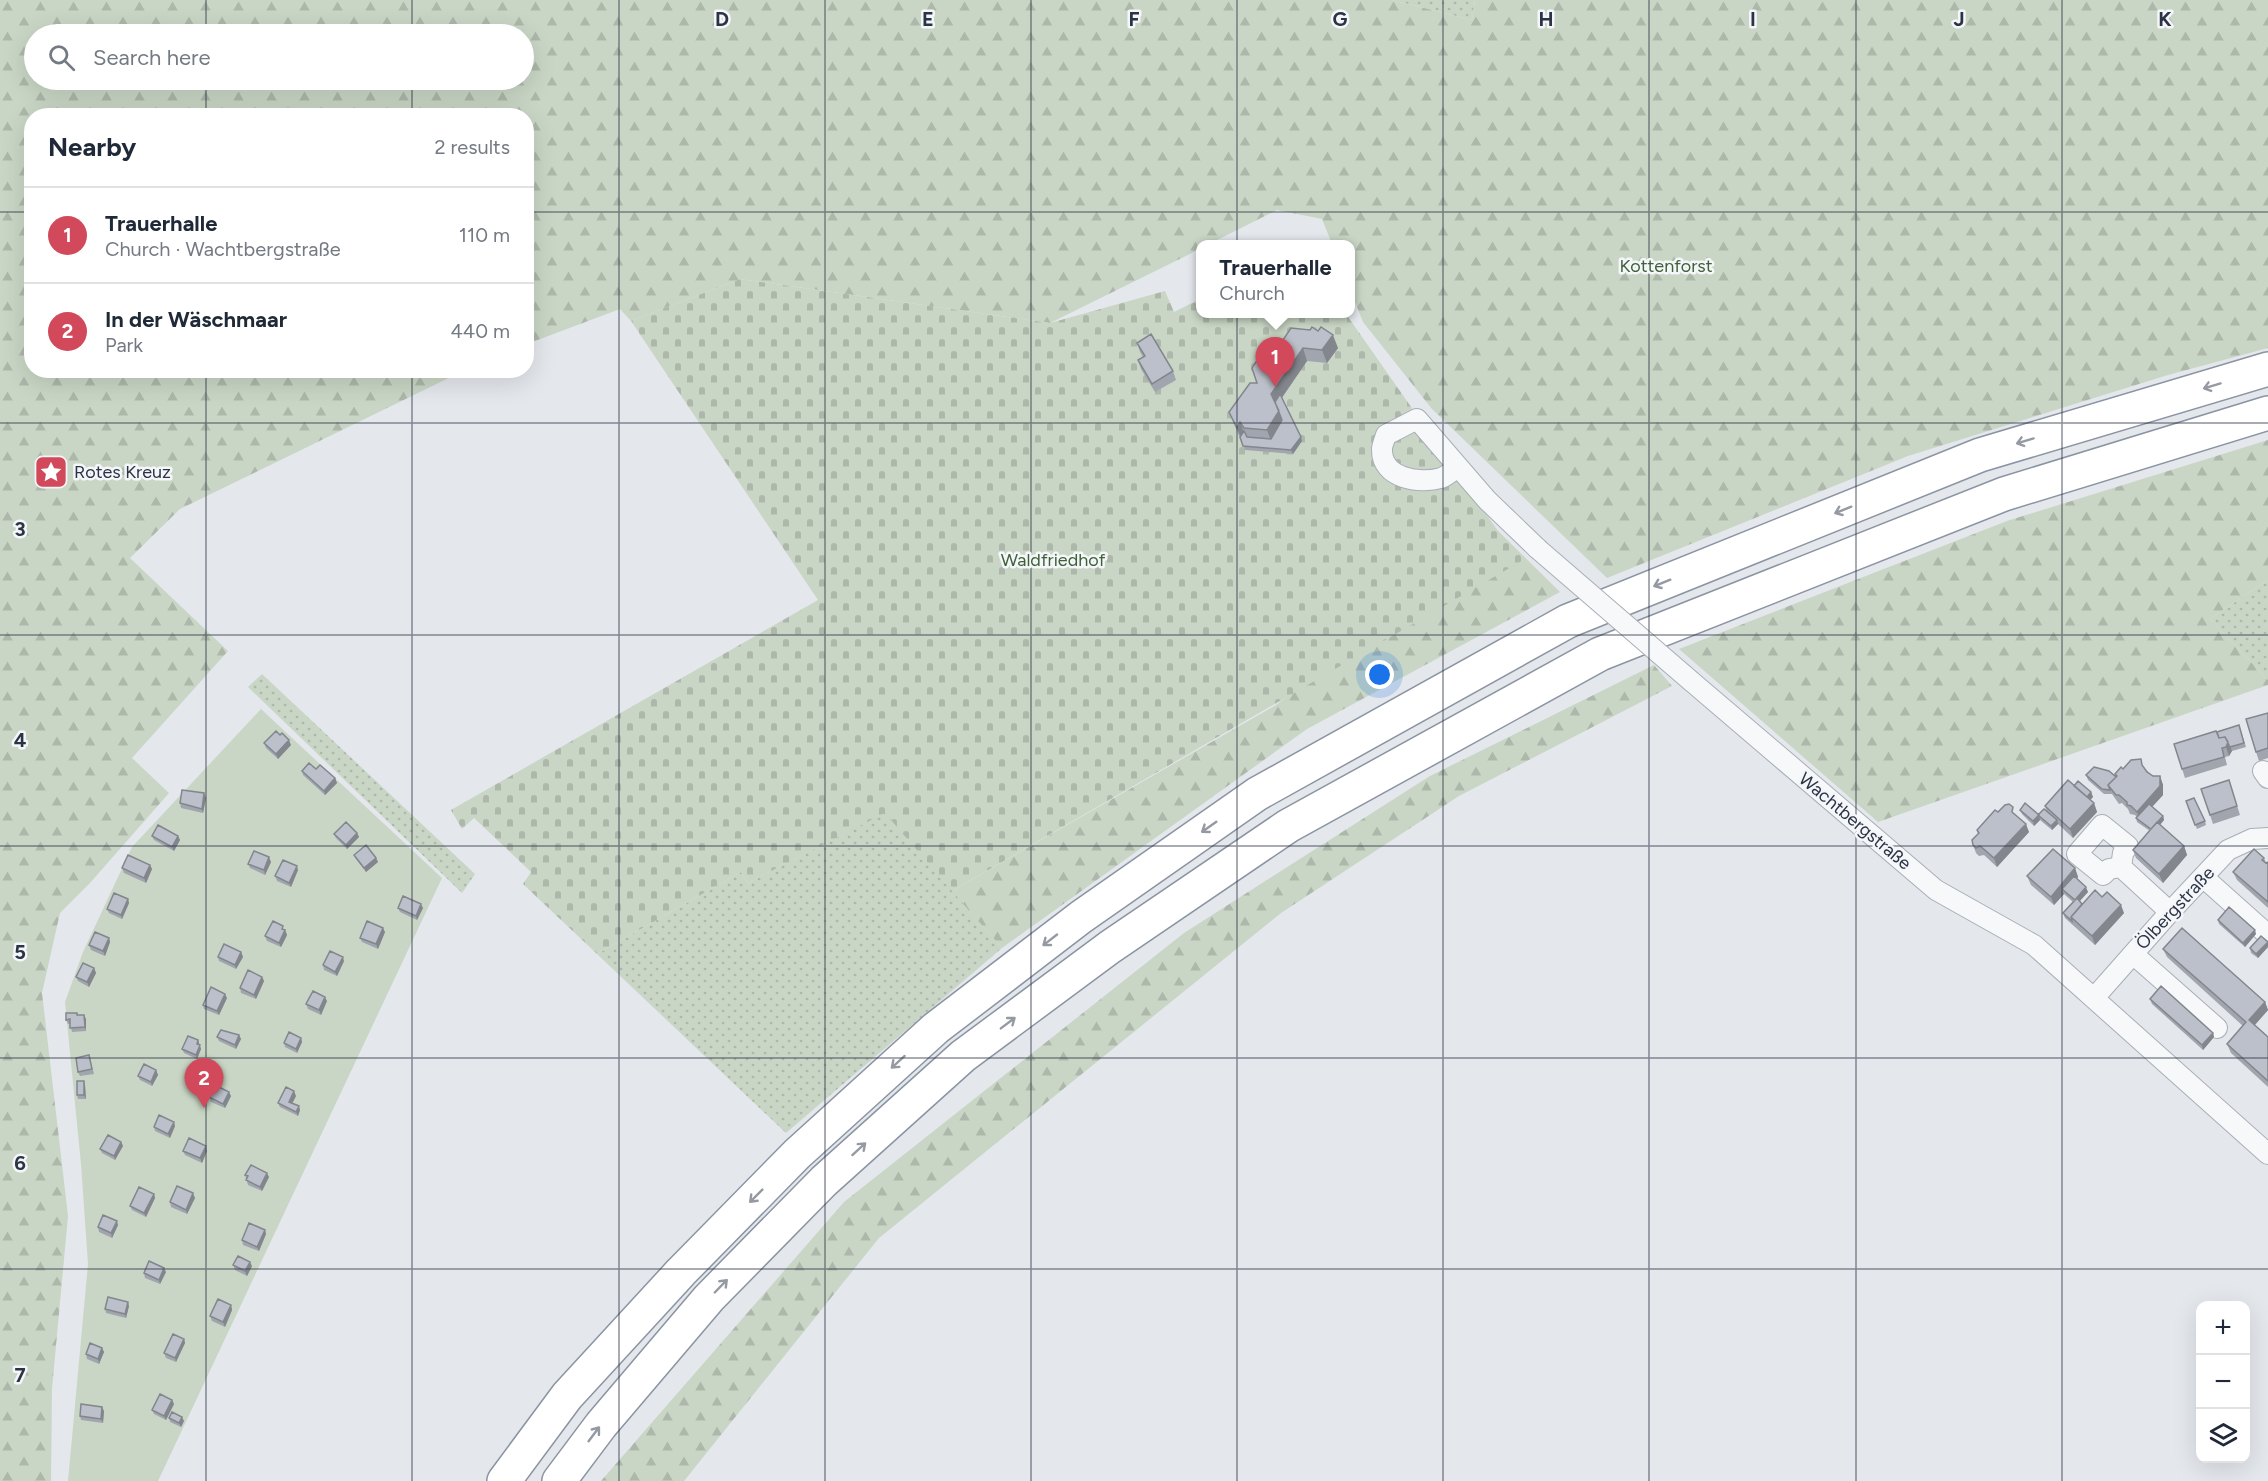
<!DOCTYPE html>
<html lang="en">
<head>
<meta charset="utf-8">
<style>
  body { margin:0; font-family:Figtree,sans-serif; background:#f2f2f3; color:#1f2937 }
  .controls { position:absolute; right:18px; bottom:18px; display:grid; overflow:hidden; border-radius:12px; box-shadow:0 6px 24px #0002 }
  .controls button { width:54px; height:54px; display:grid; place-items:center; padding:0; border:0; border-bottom:2px solid #e0e1e3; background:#fff; color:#1f2937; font:30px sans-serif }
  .you { position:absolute; left:1380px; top:675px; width:21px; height:21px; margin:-15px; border:4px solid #fff; border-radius:50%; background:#1a73e8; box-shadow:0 0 0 9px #1a73e833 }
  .badge { display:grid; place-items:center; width:39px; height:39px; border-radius:50%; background:#d1495b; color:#fff; font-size:20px; font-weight:700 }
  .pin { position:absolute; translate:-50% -50px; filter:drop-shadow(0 2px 3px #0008) }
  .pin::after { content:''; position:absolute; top:32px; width:21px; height:18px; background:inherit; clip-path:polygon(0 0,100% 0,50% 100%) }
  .popup { position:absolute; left:1196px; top:240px; width:159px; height:78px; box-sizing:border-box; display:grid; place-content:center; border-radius:12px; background:#fff; filter:drop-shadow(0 2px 4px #0005); font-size:20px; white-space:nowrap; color:#747a83 }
  .popup b { font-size:22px; color:#1f2937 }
  .popup::after { content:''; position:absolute; left:50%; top:100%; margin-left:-12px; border:12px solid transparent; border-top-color:#fff }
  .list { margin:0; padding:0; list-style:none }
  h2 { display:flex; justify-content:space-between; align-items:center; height:78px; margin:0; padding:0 24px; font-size:26px }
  h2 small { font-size:20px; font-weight:400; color:#747a83 }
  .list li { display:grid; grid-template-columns:39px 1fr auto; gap:18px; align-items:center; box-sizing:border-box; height:96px; padding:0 24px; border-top:2px solid #e0e1e3 }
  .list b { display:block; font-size:22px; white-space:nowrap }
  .list p { margin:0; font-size:20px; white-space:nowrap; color:#747a83 }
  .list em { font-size:20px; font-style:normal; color:#747a83 }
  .icon { flex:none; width:33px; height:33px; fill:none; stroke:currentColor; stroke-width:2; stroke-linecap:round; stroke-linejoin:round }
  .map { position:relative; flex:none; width:2268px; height:1481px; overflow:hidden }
  .search { position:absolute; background:#fff; box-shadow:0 6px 24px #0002; left:24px; top:24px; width:510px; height:66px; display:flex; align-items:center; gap:15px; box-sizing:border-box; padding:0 21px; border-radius:33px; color:#747a83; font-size:22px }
  .panel { position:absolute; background:#fff; box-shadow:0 6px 24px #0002; left:24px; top:108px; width:510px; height:270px; border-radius:24px }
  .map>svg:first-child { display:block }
</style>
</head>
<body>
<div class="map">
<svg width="2268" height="1481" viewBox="0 0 2268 1481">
  <defs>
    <pattern id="grass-dots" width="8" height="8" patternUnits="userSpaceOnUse" patternTransform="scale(1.5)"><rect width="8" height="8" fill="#c9d6c5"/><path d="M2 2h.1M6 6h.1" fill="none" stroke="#adb8ab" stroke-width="1.8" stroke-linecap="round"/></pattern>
    <pattern id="forest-firs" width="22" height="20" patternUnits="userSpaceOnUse" patternTransform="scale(1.5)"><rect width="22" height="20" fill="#c9d6c5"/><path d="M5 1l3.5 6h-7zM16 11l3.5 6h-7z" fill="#adb8ab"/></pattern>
    <pattern id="cemetery-stones" width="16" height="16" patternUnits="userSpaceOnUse" patternTransform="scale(1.5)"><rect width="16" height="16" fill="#c9d6c5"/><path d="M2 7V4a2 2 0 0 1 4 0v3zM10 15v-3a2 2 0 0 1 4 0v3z" fill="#adb8ab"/></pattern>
  </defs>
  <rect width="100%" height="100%" fill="#e4e7ec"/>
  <path fill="url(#grass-dots)" d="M1392,0H1475L1472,20Z
    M2268,581V680L2210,619L2263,583Z
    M262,674L475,874L462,893L248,687Z
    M885,812L1002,948L786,1133L597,954L741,872L748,883Z"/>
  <path fill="url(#forest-firs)" fill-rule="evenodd" d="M0,0H1392L1472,20L1475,0H2268V348L2168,375L1908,456L1607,578L1432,409L1363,322L1350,289V244H1332L1322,219L1277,210L1209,244H1200V249L1050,323L740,279L631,321L620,309L527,344L526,116H32V370L463,371L180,509L130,558L228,651L132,758L169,793L90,883L60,913L42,993L68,1216L52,1389L51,1481H0ZM34,34H524V80H34Z
    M2268,440V581L2263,583L2210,619L2268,680V685L1878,822L1679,649L2007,521Z
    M1498,531L1560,592L1307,729L1002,948L952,891L1276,705Z
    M1654,665L1672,686L1459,796L1281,913L879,1238L684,1481H601L844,1202L1184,933L1430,776Z"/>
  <path fill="url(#cemetery-stones)" d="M740,279L1050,323L1165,291L1174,312L1200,299V314H1346L1498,531L1525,559L952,891L885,813L748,883L741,872L597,954L523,884L531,872L474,818L462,829L451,810L818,600L631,321Z"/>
  <path fill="#c9d6c5" d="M261,709L442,878L158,1481H68L88,1264L81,1164L65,1002L83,952L132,847Z"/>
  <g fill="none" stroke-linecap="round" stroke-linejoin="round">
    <g stroke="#a9aeb7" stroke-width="22">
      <path id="minor" d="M1457,467C1452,471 1447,476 1441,478C1420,484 1381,479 1382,449C1382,445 1385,439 1386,435L1417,419L1487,500L1538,549
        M1691,681L1936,890L2034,945L2268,1154
        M2263,771L2268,778
        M2121,867L2109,869L2103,875L2077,854L2102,825L2128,846L2123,853L2121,867L2170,912
        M2203,877L2268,935
        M2133,954L2217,1028
        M2094,998L2170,912L2228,850L2252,839L2268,838"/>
    </g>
    <g stroke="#8b94a3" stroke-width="36">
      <path id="motorway" d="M504,1481L567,1396L681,1272L797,1154L936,1028L1081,917L1257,794L1568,621L1980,455L2268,369
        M559,1481L601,1425L709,1298L824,1181L963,1056L1110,947L1288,826L1600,654L2004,494L2268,413"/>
    </g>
    <use href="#minor" stroke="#f7f8fa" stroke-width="20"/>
    <use href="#motorway" stroke="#fff" stroke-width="33"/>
    <g stroke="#a9aeb7" stroke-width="22" stroke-linecap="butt">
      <path id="minor-bridge" d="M1538,549L1691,681"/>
    </g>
    <use href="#minor-bridge" stroke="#f7f8fa" stroke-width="20"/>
  </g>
  <path fill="#a1a5ae" d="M1291,328L1338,348L1327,363L1307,361L1282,398L1302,441L1293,454L1245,450L1229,412L1257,383L1275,352Z
    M1137,343L1173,371L1176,380L1155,392L1141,369L1138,360L1143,357L1140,352Z
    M2268,713V758L2259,761L2256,752Z
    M2239,725L2246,747L2232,751L2229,756L2225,757L2227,765L2185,778L2174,744Z
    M264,743L291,745L278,759L266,748Z
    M2144,768L2153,776H2160L2163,785V795L2152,807L2163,816L2164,820L2160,825L2184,846L2187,855L2163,883L2136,858L2133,850L2150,831L2137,822L2136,818L2137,817L2135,815L2130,814L2128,809L2122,803L2119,804L2112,794H2104L2088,780L2086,775L2116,777L2115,774L2123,769Z
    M316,769L335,778L337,783L325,795L303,775L302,771Z
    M2229,780L2240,815L2213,824L2210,815Z
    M2074,786L2091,792L2093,797L2090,800L2094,803L2097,812L2073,838L2058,824L2052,830L2040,820L2034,826L2022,814L2020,810L2038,815L2046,811L2045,806Z
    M206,798L203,813L181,808L180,803Z
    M2186,801L2205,821L2206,825L2197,829Z
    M1998,812L2015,815L2029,832L1997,867L1984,855L1979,856L1976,853L1973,845L1978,834L1977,830Z
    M357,833L359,837L347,849L336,838L334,834Z
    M152,836H178L180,840L174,851L154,840Z
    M354,855L376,858L378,862L366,872L356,859Z
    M2264,858L2266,863L2268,862V908L2237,880L2233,872Z
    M271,862L265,875L250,868L248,864Z
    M150,865L152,869L146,883L124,873L122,868Z
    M2075,868L2078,877L2077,879L2088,892L2080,901L2082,904L2124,913L2095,945L2065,918L2063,913L2073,902L2064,894L2054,905L2031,885L2027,876Z
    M298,870L291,887L277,881L275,876Z
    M128,899L129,903L122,919L109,913L107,909Z
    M398,908H423L417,920L400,912Z
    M2218,920L2256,934L2245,947L2219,924Z
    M285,930L287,935L281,947L267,941L265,936Z
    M385,932L378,949L362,942L360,938Z
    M109,938L110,942L105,956L91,950L89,945Z
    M2268,942V947L2258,958L2251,953L2250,948Z
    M2163,949L2265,1002L2268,1010L2255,1025L2268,1037V1087L2231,1053L2227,1044L2243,1026L2167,957Z
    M241,952L243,957L236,969L219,961L218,957Z
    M344,961L337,976L324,970L323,965Z
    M94,968L96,973L89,987L78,981L76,977Z
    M262,977L264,981L256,999L241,993L240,988Z
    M227,998L219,1015L204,1009L203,1005Z
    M2150,999L2213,1033L2214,1037L2203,1050L2152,1004Z
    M327,1001L321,1015L308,1009L306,1004Z
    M77,1013L78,1015H84L86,1019V1031L72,1032L70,1024H68L66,1020Z
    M239,1035L241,1039L236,1049L219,1041L217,1037Z
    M301,1038L302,1042L297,1053L285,1047L284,1043Z
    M198,1040L201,1049L197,1059L184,1053L182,1049Z
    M89,1055L94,1074L80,1076L78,1072Z
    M156,1070L158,1075L152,1086L140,1080L138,1076Z
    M85,1085L86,1099H78L77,1095Z
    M231,1096L225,1108L211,1102L209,1097Z
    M296,1096L292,1103L300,1110L298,1116L280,1107L278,1103Z
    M175,1126L170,1138L155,1131L154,1127Z
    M121,1142L123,1146L115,1160L102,1153L100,1149Z
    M183,1151H207L202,1163L185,1155Z
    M245,1175L269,1177L262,1191L248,1185Z
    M154,1194L155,1198L146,1217L132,1210L130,1206Z
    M195,1198L187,1214L171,1207L170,1202Z
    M118,1225L112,1238L99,1232L98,1227Z
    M265,1230L266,1234L259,1251L243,1245L242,1240Z
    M233,1265L252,1266L247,1276L235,1270Z
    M166,1272L160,1284L145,1278L144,1273Z
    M231,1305L232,1310L225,1327L212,1321L210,1316Z
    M129,1306L126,1318L106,1313L105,1309Z
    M184,1339L185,1343L176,1362L166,1358L164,1353Z
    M102,1348L104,1352L99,1364L87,1359L86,1354Z
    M172,1400L174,1404L166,1420L154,1414L152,1410Z
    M104,1411L103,1423L81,1420L80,1416Z
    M169,1418L184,1421L181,1427L170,1422Z"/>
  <path fill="#83868d" d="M1333,335L1338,348L1327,363L1322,350Z
    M1303,348L1307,361L1276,406L1271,394Z
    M1279,411L1284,424L1272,443L1267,430Z
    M1240,422L1245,435L1242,441L1237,428Z
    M1301,437L1302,441L1293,454L1291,450Z
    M289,740L291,745L278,759L276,754Z
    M2228,742L2232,751L2229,756L2226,747Z
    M2160,776L2163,785V795L2140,820L2137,812Z
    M335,778L337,783L325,795L324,791Z
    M2091,792L2093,797L2087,803L2085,799Z
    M204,793L206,798L203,813L202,809Z
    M2094,803L2097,812L2073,838L2070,829Z
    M2039,815L2040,820L2034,826L2033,821Z
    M2163,816L2164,820L2153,833L2151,829Z
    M2057,820L2058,824L2052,830L2051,826Z
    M2026,824L2029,832L1997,867L1994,858Z
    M357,833L359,837L347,849L346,845Z
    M178,836L180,840L174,851L172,847Z
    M2184,846L2187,855L2163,883L2159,874Z
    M269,857L271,862L265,875L264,870Z
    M376,858L378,862L366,872L364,868Z
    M150,865L152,869L146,883L144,878Z
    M297,866L298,870L291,887L289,883Z
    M2075,868L2078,877L2065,892L2062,889L2064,894L2054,905L2051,897Z
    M2086,887L2088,892L2076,905L2075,900Z
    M128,899L129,903L122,919L121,915Z
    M421,904L423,908L417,920L416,916Z
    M2121,905L2124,913L2095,945L2092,936Z
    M383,928L385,932L378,949L376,944Z
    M285,930L287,935L281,947L279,943Z
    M2255,930L2256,934L2245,947L2243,943Z
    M109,938L110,942L105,956L103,951Z
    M2268,942V947L2258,958L2256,954Z
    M241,952L243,957L236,969L235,965Z
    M343,957L344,961L337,976L335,972Z
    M94,968L96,973L89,987L87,982Z
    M262,977L264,981L256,999L254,995Z
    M225,994L227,998L219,1015L217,1011Z
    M325,997L327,1001L321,1015L319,1010Z
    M2265,1002L2268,1010L2252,1028L2249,1020Z
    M84,1015L86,1019V1031L85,1027Z
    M2213,1033L2214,1037L2203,1050L2202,1045Z
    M239,1035L241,1039L236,1049L235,1045Z
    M301,1038L302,1042L297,1053L296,1049Z
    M198,1040L201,1049L197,1059L196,1055L197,1044Z
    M156,1070L158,1075L152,1086L151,1082Z
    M84,1081L85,1085L86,1099L84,1095Z
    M294,1091L296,1096L291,1106L289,1102Z
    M229,1092L231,1096L225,1108L223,1104Z
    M299,1106L300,1110L298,1116L296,1112Z
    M174,1122L175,1126L170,1138L168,1134Z
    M121,1142L123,1146L115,1160L114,1156Z
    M206,1146L207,1151L202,1163L200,1158Z
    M267,1173L269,1177L262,1191L260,1187Z
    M193,1193L195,1198L187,1214L186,1210Z
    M154,1194L155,1198L146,1217L144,1213Z
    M117,1221L118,1225L112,1238L111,1233Z
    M265,1230L266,1234L259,1251L257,1247Z
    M250,1262L252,1266L247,1276L245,1271Z
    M164,1268L166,1272L160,1284L159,1280Z
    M128,1302L129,1306L126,1318L125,1314Z
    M231,1305L232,1310L225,1327L223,1322Z
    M184,1339L185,1343L176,1362L175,1358Z
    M102,1348L104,1352L99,1364L98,1359Z
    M172,1400L174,1404L166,1420L164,1416Z
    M102,1407L104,1411L103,1423L101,1419Z
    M182,1417L184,1421L181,1427L179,1423Z"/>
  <path fill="#bbc0ca" stroke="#83868d" stroke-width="1.5" d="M1312,327L1318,331L1321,327L1333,335L1322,350L1303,348L1271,394L1279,411L1267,430L1244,428L1240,422L1237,428L1229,412L1250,383H1257L1252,368L1263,351L1275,352L1291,328L1310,330Z
    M1151,334L1173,371L1152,384L1138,360L1145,356L1137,343Z
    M1280,394L1301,437L1291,450L1243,446L1240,437L1244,431L1247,437L1271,439L1282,420L1275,402Z
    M2268,713V748L2256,752L2246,719Z
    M2239,725L2244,743L2230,747L2225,737L2219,738L2217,732Z
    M276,731L280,735L282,733L289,740L276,754L264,743Z
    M2216,731L2219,738L2225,737L2228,742L2226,747L2222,748L2224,757L2182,769L2174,744Z
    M2141,759L2142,765L2147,772L2153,776H2160V786L2137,812L2131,806L2127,805V802L2119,795H2116L2108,785L2117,776L2115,774L2121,767L2123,769L2131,760Z
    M309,763L316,769L320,765L335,778L324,791L302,771Z
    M2094,767L2109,771L2116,777L2108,785L2110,790L2102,789L2086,775Z
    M2068,780L2094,803L2070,829L2045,806Z
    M2229,780L2237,806L2210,815L2201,789Z
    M2078,781L2091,792L2087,797L2074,786Z
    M182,790L204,793L202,809L180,803Z
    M2194,798L2205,821L2195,825L2186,801Z
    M2025,803L2039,815L2033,821L2020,810Z
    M2009,804L2013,807L2012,812L2026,824L1994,858L1980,846L1976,848L1973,845L1972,840L1979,833L1977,830L1995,810L1998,812L2005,805Z
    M2149,804L2163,816L2151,829L2136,818Z
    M2044,809L2057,820L2051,826L2038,815Z
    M346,822L357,833L346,845L334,834Z
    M2157,822L2184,846L2159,874L2133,850Z
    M158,825L178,836L172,847L152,836Z
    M366,845L376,858L364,868L354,855Z
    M2053,849L2075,868L2051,897L2027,876Z
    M2254,849L2264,858L2262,860L2266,863L2268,862V902L2233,872Z
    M254,851L269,857L264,870L248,864Z
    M128,855L150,865L144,878L122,868Z
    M283,860L297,866L289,883L275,876Z
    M2074,876L2086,887L2075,900L2062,889Z
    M2095,890L2102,897L2107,892L2121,905L2092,936L2071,917Z
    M114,893L128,899L121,915L107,909Z
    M403,896L421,904L416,916L398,908Z
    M2077,898L2082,904L2071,917L2072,921L2063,913Z
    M2229,907L2255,930L2243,943L2218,920Z
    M273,921L283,926L282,929L285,930L279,943L265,936Z
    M367,921L383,928L376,944L360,938Z
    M2182,928L2265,1002L2249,1020L2268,1037V1081L2227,1044L2246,1022L2163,949Z
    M95,932L109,938L103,951L89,945Z
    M2261,936L2268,942L2256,954L2250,948Z
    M224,944L241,952L235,965L218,957Z
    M330,951L343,957L335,972L323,965Z
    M83,963L94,968L87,982L76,977Z
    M248,970L262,977L254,995L240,988Z
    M2161,986L2213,1033L2202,1045L2150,999Z
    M211,987L225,994L217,1011L203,1005Z
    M313,991L325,997L319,1010L306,1004Z
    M66,1013H77V1015H84L85,1027L70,1028V1019L66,1020Z
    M221,1030L239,1035L235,1045L217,1037Z
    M289,1032L301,1038L296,1049L284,1043Z
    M188,1036L198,1040L197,1044L200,1045L196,1055L182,1049Z
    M89,1055L92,1069L78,1072L76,1058Z
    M144,1064L156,1070L151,1082L138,1076Z
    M77,1081H84V1095H77Z
    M215,1085L229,1092L223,1104L209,1097Z
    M286,1087L294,1091L289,1102L299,1106L296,1112L278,1103Z
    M159,1115L174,1122L168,1134L154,1127Z
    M108,1135L121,1142L114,1156L100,1149Z
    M189,1138L206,1146L200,1158L183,1151Z
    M251,1165L267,1173L260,1187L246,1180L248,1176L245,1175Z
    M177,1186L193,1193L186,1210L170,1202Z
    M139,1187L154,1194L144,1213L130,1206Z
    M103,1215L117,1221L111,1233L98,1227Z
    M249,1223L265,1230L257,1247L242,1240Z
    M238,1256L250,1262L245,1271L233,1265Z
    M149,1261L164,1268L159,1280L144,1273Z
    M108,1297L128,1302L125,1314L105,1309Z
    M218,1299L231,1305L223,1322L210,1316Z
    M173,1334L184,1339L175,1358L164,1353Z
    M90,1343L102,1348L98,1359L86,1354Z
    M160,1394L172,1400L164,1416L152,1410Z
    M81,1404L102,1407L101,1419L80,1416Z
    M172,1412L182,1417L179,1423L169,1418Z"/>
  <defs><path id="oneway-shaft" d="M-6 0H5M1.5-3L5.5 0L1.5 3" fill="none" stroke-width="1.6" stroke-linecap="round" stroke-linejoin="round" transform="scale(1.5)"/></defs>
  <g stroke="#959aa2">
    <use href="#oneway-shaft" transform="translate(2212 386) rotate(163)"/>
    <use href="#oneway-shaft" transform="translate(2025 441) rotate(163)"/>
    <use href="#oneway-shaft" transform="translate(1843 510) rotate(158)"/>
    <use href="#oneway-shaft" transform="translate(1662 583) rotate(158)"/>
    <use href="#oneway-shaft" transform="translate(1209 827) rotate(145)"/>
    <use href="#oneway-shaft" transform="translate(1050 940) rotate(142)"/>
    <use href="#oneway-shaft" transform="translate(1008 1023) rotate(-37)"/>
    <use href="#oneway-shaft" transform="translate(898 1062) rotate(138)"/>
    <use href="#oneway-shaft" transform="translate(859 1149) rotate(-42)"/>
    <use href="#oneway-shaft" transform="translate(756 1196) rotate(135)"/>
    <use href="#oneway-shaft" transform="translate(721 1286) rotate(-46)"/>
    <use href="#oneway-shaft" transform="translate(594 1434) rotate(-53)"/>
  </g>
  <path fill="none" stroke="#2b3445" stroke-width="1.5" stroke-opacity="0.55" d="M206,0V34M412,0V34M619,0V1481M825,0V1481M1031,0V1481M1237,0V1481M1443,0V1481M1649,0V1481M1856,0V1481M2062,0V1481M206,80V116M412,80V116M0,212H32M526,212H2268M206,370V1481M412,370V1481M0,423H2268M0,635H2268M0,846H2268M0,1058H2268M0,1269H2268"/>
  <defs>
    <g id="sight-square" transform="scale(1.725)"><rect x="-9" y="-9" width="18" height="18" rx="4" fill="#d1495b" stroke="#f4f6f9"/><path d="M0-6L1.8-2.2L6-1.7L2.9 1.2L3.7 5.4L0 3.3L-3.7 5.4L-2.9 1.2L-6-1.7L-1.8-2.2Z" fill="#fff"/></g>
  </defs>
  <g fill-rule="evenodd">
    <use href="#sight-square" x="51" y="472"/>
  </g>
  <g text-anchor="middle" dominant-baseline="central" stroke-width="5" stroke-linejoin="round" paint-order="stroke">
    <g font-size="18" fill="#3f6138" stroke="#f4f6f9">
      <text x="1666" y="266">Kottenforst</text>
      <text x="1053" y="560">Waldfriedhof</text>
    </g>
    <g font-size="18" fill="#2b3445" stroke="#f4f6f9" text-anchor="start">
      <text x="74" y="472">Rotes Kreuz</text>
    </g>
    <g font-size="18" fill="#2b3445" stroke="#f4f6f9">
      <text transform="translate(1855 821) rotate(40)">Wachtbergstraße</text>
      <text transform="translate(2175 908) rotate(-47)">Ölbergstraße</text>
    </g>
  </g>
  <g font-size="20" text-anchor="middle" font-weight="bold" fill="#2b3445" stroke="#f4f6f9" stroke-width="5" stroke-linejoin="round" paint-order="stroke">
    <text x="722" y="26">D</text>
    <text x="928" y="26">E</text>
    <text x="1134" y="26">F</text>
    <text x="1340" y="26">G</text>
    <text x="1546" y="26">H</text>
    <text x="1753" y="26">I</text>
    <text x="1959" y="26">J</text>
    <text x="2165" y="26">K</text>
    <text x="20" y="536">3</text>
    <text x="20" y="747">4</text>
    <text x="20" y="959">5</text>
    <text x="20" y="1170">6</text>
    <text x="20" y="1382">7</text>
  </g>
</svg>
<div class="controls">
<button>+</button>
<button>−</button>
<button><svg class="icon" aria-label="layers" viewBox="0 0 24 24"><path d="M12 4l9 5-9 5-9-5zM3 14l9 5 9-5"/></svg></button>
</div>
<div class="you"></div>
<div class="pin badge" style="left:1275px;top:387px">1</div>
<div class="popup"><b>Trauerhalle</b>Church</div>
<div class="pin badge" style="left:204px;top:1108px">2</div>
<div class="search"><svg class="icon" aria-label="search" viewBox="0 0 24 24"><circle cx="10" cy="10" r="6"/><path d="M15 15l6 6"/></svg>Search here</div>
<section class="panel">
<h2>Nearby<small>2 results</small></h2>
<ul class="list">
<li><span class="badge">1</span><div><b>Trauerhalle</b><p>Church · Wachtbergstraße</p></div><em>110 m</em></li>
<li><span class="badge">2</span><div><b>In der Wäschmaar</b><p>Park</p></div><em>440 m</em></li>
</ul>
</section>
</div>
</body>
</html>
